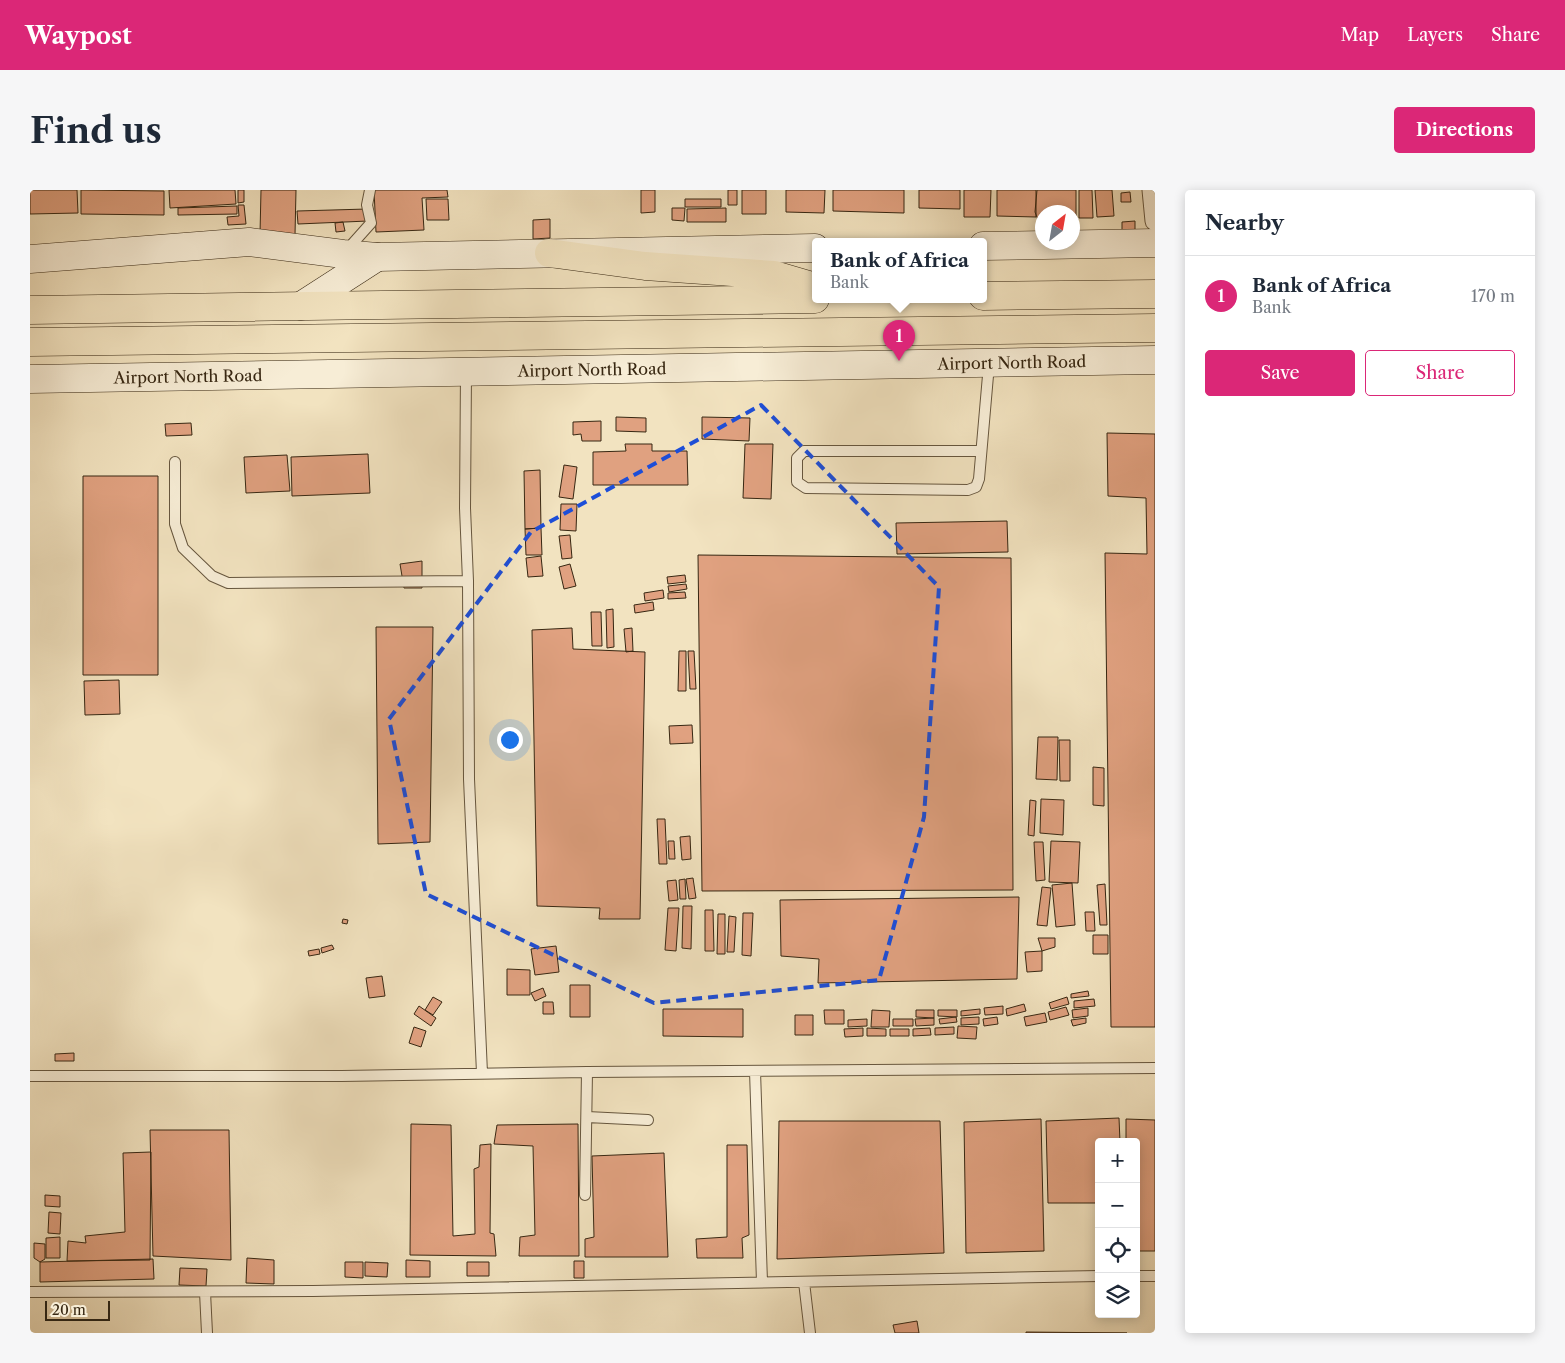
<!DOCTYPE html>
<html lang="en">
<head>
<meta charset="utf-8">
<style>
  body { margin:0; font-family:"Libre Caslon Text",serif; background:#f6f6f7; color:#1f2937 }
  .controls { position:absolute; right:15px; bottom:15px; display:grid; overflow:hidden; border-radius:5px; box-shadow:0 2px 12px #0003 }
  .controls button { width:45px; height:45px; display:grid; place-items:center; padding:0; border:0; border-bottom:1px solid #e0e1e3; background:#fff; color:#1f2937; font:25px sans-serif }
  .compass { position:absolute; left:1005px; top:15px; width:45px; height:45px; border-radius:50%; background:#fff; box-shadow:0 2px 12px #0003; rotate:31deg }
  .scale { position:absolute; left:15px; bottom:12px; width:65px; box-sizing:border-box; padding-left:5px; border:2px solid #372712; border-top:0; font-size:14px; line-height:18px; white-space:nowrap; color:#372712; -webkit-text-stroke:4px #f7edd6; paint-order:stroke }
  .you { position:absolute; left:479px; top:549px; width:18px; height:18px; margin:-12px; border:4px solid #fff; border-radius:50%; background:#1a73e8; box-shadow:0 0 0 8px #1a73e833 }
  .badge { display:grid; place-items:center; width:32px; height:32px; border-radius:50%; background:#db2777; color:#fff; font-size:16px; font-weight:700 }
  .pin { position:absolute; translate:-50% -41px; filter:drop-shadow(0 1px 2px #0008) }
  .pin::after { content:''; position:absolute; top:26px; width:18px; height:15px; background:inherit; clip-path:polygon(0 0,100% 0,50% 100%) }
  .popup { position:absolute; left:782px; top:48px; width:175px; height:65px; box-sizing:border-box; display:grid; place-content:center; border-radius:5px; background:#fff; filter:drop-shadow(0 1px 4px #0005); font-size:16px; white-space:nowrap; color:#747a83 }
  .popup b { font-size:19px; color:#1f2937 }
  .popup::after { content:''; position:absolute; left:50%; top:100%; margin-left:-10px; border:10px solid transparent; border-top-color:#fff }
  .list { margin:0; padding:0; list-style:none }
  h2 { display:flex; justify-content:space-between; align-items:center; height:65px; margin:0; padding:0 20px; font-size:21px }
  h2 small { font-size:16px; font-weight:400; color:#747a83 }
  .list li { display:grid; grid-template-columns:32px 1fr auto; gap:15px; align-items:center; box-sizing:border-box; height:80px; padding:0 20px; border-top:1px solid #e0e1e3 }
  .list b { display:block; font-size:19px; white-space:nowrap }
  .list p { margin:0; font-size:16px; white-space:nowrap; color:#747a83 }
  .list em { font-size:16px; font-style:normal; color:#747a83 }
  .actions { display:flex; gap:10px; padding:15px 20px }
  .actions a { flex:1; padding:11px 0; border:1px solid #db2777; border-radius:5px; text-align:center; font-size:18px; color:#db2777 }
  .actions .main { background:#db2777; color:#fff }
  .icon { flex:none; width:28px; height:28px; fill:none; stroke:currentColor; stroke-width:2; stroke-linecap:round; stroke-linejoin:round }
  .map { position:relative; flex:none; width:1125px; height:1143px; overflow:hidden; border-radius:5px }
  header { display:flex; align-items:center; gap:30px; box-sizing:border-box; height:70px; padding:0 25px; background:#db2777; color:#fff }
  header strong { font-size:24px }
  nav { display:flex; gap:28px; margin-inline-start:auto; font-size:18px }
  .intro { display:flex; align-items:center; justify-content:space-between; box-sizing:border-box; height:120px; padding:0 30px }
  h1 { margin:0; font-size:35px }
  .button { padding:12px 22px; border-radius:5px; background:#db2777; color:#fff; font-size:18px; font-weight:700 }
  main { display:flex; gap:30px; padding:0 30px }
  aside { flex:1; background:#fff; border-radius:5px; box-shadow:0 2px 12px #0003 }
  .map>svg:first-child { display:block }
</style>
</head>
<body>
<header>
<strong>Waypost</strong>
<nav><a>Map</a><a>Layers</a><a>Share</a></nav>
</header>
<div class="intro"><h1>Find us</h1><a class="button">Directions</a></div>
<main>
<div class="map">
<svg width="1125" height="1143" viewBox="0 0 1125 1143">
  <rect width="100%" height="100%" fill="#f2e3c0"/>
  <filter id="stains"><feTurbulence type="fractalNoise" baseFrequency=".004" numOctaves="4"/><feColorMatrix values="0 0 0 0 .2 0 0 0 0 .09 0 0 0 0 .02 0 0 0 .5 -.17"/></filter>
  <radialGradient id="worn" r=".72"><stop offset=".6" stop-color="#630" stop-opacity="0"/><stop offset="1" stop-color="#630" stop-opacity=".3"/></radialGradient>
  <path fill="#e0a180" stroke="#372712" d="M0,0H47L48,23L0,24Z
    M51,0L134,1V25L51,24Z
    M139,0H205L206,14L140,18Z
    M208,0H214V12L208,13Z
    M231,0H266L265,45L230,44Z
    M344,0H417L418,7L392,8L394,40L346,42Z
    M611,0H625V22L611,23Z
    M698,0H707V15H698Z
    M712,0H736V24H712Z
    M756,0H795L794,23L756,22Z
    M803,0H874V23L803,21Z
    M889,0H930V19L889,18Z
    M934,0H961L960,27H934Z
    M967,0H1006V27L967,26Z
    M1007,0H1046V30H1042V22H1012V30H1008L1005,22Z
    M1049,0H1062L1063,28H1049Z
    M1065,0H1082L1084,26L1067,27Z
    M1100,2L1101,12H1091V3Z
    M396,9H418L419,30H397Z
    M655,9H691V17H655Z
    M208,15H214L216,34L198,35L197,27L209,26Z
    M207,16V24L148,25V18Z
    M642,18H655L654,31L642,30Z
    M696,18V32H657V19Z
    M337,19L338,31L268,34L267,21Z
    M520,29V48L503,49V30Z
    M1105,31V45H1092V32Z
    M313,32L315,41L306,42L305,33Z
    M586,227L616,228V242L586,241Z
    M672,227L720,228L719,251L672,249Z
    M571,231V251H552L551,244L543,245V232Z
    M161,233L162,245L136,246L135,234Z
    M1077,243L1125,244V837H1081L1075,363L1117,364L1116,308L1078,306Z
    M595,254H622V261H657L658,295H563V262L596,261Z
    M715,254H743L741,309L713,308Z
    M338,264L340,303L262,306L261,267Z
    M257,265L260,301L216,303L214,267Z
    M534,275L547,277L543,309L529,307Z
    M510,280L511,338L495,339L494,281Z
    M53,286H128V485H53Z
    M531,314H547L546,341L530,340Z
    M977,331L978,362L867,364L866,333Z
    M511,338L512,365H496L495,339Z
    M540,345L542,368L532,369L529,346Z
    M668,365L981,368L983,700L672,701Z
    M511,366L513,386L498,387L496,368Z
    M392,371V398H374L370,374Z
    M540,374L546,396L534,399L529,377Z
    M655,385L656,392L638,394L637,387Z
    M656,394L657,399L639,402L638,396Z
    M633,400L634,408L615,411L614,403Z
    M655,402L656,408L638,409V403Z
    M623,412L624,420L605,423L604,415Z
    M583,419L584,457L577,458L576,420Z
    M561,422H571L572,456H562Z
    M346,437H403L400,652L348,654Z
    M542,438L543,459L615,462L610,729H569L570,718L507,716L502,440Z
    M602,438L603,461L596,462L594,439Z
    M649,461H656V501H648Z
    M658,461H664L666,499H660Z
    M89,490L90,524L55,525L54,491Z
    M662,535L663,553L640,554L639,536Z
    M1008,547H1028L1027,590L1006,589Z
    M1029,550H1040V591H1030Z
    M1063,577L1074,578V616L1063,615Z
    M1011,609L1034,610L1033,645L1010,643Z
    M1000,610L1006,611L1004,646L998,645Z
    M627,629H635L637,674H629Z
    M660,646L661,669L652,670L650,647Z
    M638,651H644L645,669H639Z
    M1021,651L1050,652L1048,693L1019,692Z
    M1004,652H1013L1015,690L1006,691Z
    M663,688L666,708L659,709L656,689Z
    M655,689L656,709H650L649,690Z
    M646,690L648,710L639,711L637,691Z
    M1042,693L1045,735L1026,737L1022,695Z
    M1075,694L1077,735H1070L1067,695Z
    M1012,697L1021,698L1017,736L1007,735Z
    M989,707L987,789L788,793L789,769L751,766L750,710Z
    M653,716H662L661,759L652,758Z
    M638,718H649L646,761L635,760Z
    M675,720H683L684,761H675Z
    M1055,722H1064L1065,741H1056Z
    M713,723H723L721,766L712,765Z
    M688,724H695V764H687Z
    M699,726L706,727L704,762H697Z
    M313,729L318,730L317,734L312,733Z
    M1063,745H1078V764H1063Z
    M1008,748H1025V757L1012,761Z
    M302,755L304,759L292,763L291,758Z
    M526,756L529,782L505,785L501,759Z
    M289,759L290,764L279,766L278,761Z
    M1012,761V781L997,782L995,762Z
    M477,779L500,780V805H477Z
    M352,786L355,806L339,808L336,788Z
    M540,795H560V827H540Z
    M513,798L516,806L505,811L501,803Z
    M1058,801L1059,806L1041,808V804Z
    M403,807L412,812L403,825L395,820Z
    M1037,807L1039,814L1021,819L1019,813Z
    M1064,809L1065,816L1044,818V811Z
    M513,812H523L524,824H513Z
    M994,814L996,821L977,826L976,819Z
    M389,816L406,828L401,836L384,824Z
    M973,816V824L955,825L954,818Z
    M1036,817L1039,825L1020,830L1018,822Z
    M1058,818V826L1043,828L1042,820Z
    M633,819H713V847L633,846Z
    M950,819V824L931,826V821Z
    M794,820H814V834H795Z
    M842,820L860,821L859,837H841Z
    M886,820H904V828L886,827Z
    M908,820H927V827L908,826Z
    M1015,823L1017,832L996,836L994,827Z
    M765,825H783V845H765Z
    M926,827L927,832L910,834L909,829Z
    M949,827V834L931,835V828Z
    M967,827L968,834L954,836L953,829Z
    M904,828V835L886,836L885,829Z
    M1056,828V833L1043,836L1041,830Z
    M837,829V836L818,837V830Z
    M863,829H883V836H863Z
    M928,836L947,837L946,849L927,848Z
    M384,837L396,841L391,857L379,853Z
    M924,837V844L905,845V838Z
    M833,838V846L815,847L814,839Z
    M837,838L856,839V846H837Z
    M900,838L901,845L883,846V839Z
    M860,839H879V846H860Z
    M44,863V871H25V864Z
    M1089,928L1090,952H1069V1013H1018L1016,931Z
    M1011,929L1014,1061L936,1063L934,932Z
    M1096,929L1125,930V1061H1106V952H1096Z
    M749,931H910L914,1063L747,1069Z
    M381,934L421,935L423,1046L445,1044L444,979L449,977L450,955L461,954L460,1043L464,1044L466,1066L380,1065Z
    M548,934L549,1066H489L490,1047L505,1045L503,956L464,954L467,935Z
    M120,940H199L201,1070L123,1066Z
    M697,955H717L719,1045L712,1048L713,1068H667L666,1049L697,1047Z
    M121,962L120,1070L37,1071L38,1051L56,1053L55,1046L95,1042L93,963Z
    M634,963L638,1067H555V1049L564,1047L562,966Z
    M15,1005L30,1006V1017L15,1016Z
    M19,1022L31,1023L30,1044L18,1043Z
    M30,1047V1068H16V1048Z
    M4,1053L15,1054V1069L10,1072L4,1068Z
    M217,1068L244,1070V1094L216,1093Z
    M123,1069L124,1089L10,1092V1072Z
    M376,1070L400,1071V1087H376Z
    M544,1071H554V1088H544Z
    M315,1072H333V1088L315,1087Z
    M335,1072L358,1073L357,1087L335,1086Z
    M437,1072H459V1086H437Z
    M150,1078L177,1079L176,1096L149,1095Z
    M887,1131L889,1143H865L863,1135Z
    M996,1142L1097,1143H996Z"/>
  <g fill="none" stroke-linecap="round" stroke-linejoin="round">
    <g stroke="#66563e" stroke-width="12">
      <path id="lane" d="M316,61L341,33L337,15L340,0
        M436,182L435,318L438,391L439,589L452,883
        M951,261H774L767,268V292L776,298L938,300L946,297L949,289L959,174
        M145,272V334L153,358L182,386L198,393L438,391
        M725,881L732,1092
        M0,886H312L557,882L1125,878
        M557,927L618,930
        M555,1005L557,882
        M1106,1086H1125
        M774,1092L780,1143
        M0,1102L283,1101L1069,1086
        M175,1102L177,1143"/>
    </g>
    <g stroke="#66563e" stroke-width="21">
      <path id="street" d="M1122,0L1125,31"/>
    </g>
    <g stroke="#372712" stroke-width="29">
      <g id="secondary">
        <path d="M953,56L1125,53"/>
        <path d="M0,69L219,52L313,64L347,67L785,58"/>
        <path d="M271,116L347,67"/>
        <path id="s1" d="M0,189L1125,170"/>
      </g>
    </g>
    <g stroke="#372712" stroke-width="29">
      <path id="primary" d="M519,63L615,76L744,85L785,97
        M953,106L1125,104
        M0,120L785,109
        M0,152L1125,138"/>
    </g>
    <use href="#lane" stroke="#f7edd6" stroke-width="10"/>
    <use href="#street" stroke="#f7edd6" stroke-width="19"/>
    <use href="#secondary" stroke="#f7edd6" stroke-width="28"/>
    <use href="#primary" stroke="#f2e3c0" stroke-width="28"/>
  </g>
  <path fill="none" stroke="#1d4ed8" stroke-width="4" stroke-dasharray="10 6" stroke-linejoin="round" d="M731,215L909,397L894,627L849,790L624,813L396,704L359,529L501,342Z"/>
  <g text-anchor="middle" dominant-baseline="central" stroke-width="5" stroke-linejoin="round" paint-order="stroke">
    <g font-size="16" fill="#372712" stroke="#f7edd6">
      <text stroke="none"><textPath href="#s1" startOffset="982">Airport North Road</textPath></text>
      <text stroke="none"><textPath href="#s1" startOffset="562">Airport North Road</textPath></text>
      <text stroke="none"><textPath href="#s1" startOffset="158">Airport North Road</textPath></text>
    </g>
  </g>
  <rect width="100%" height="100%" filter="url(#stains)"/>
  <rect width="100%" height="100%" fill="url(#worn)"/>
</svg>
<div class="controls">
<button>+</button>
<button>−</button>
<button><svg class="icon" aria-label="locate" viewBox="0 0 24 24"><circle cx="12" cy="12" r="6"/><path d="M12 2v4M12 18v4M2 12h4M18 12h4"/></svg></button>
<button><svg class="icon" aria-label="layers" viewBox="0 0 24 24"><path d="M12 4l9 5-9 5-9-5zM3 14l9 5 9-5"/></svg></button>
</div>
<svg class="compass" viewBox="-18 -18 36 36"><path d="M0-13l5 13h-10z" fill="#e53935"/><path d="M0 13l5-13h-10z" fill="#747a83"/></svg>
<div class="scale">20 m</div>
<div class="you"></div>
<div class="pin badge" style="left:869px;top:171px">1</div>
<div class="popup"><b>Bank of Africa</b>Bank</div>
</div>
<aside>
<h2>Nearby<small></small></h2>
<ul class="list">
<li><span class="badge">1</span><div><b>Bank of Africa</b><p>Bank</p></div><em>170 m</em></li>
</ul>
<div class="actions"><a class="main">Save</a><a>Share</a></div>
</aside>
</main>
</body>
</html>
